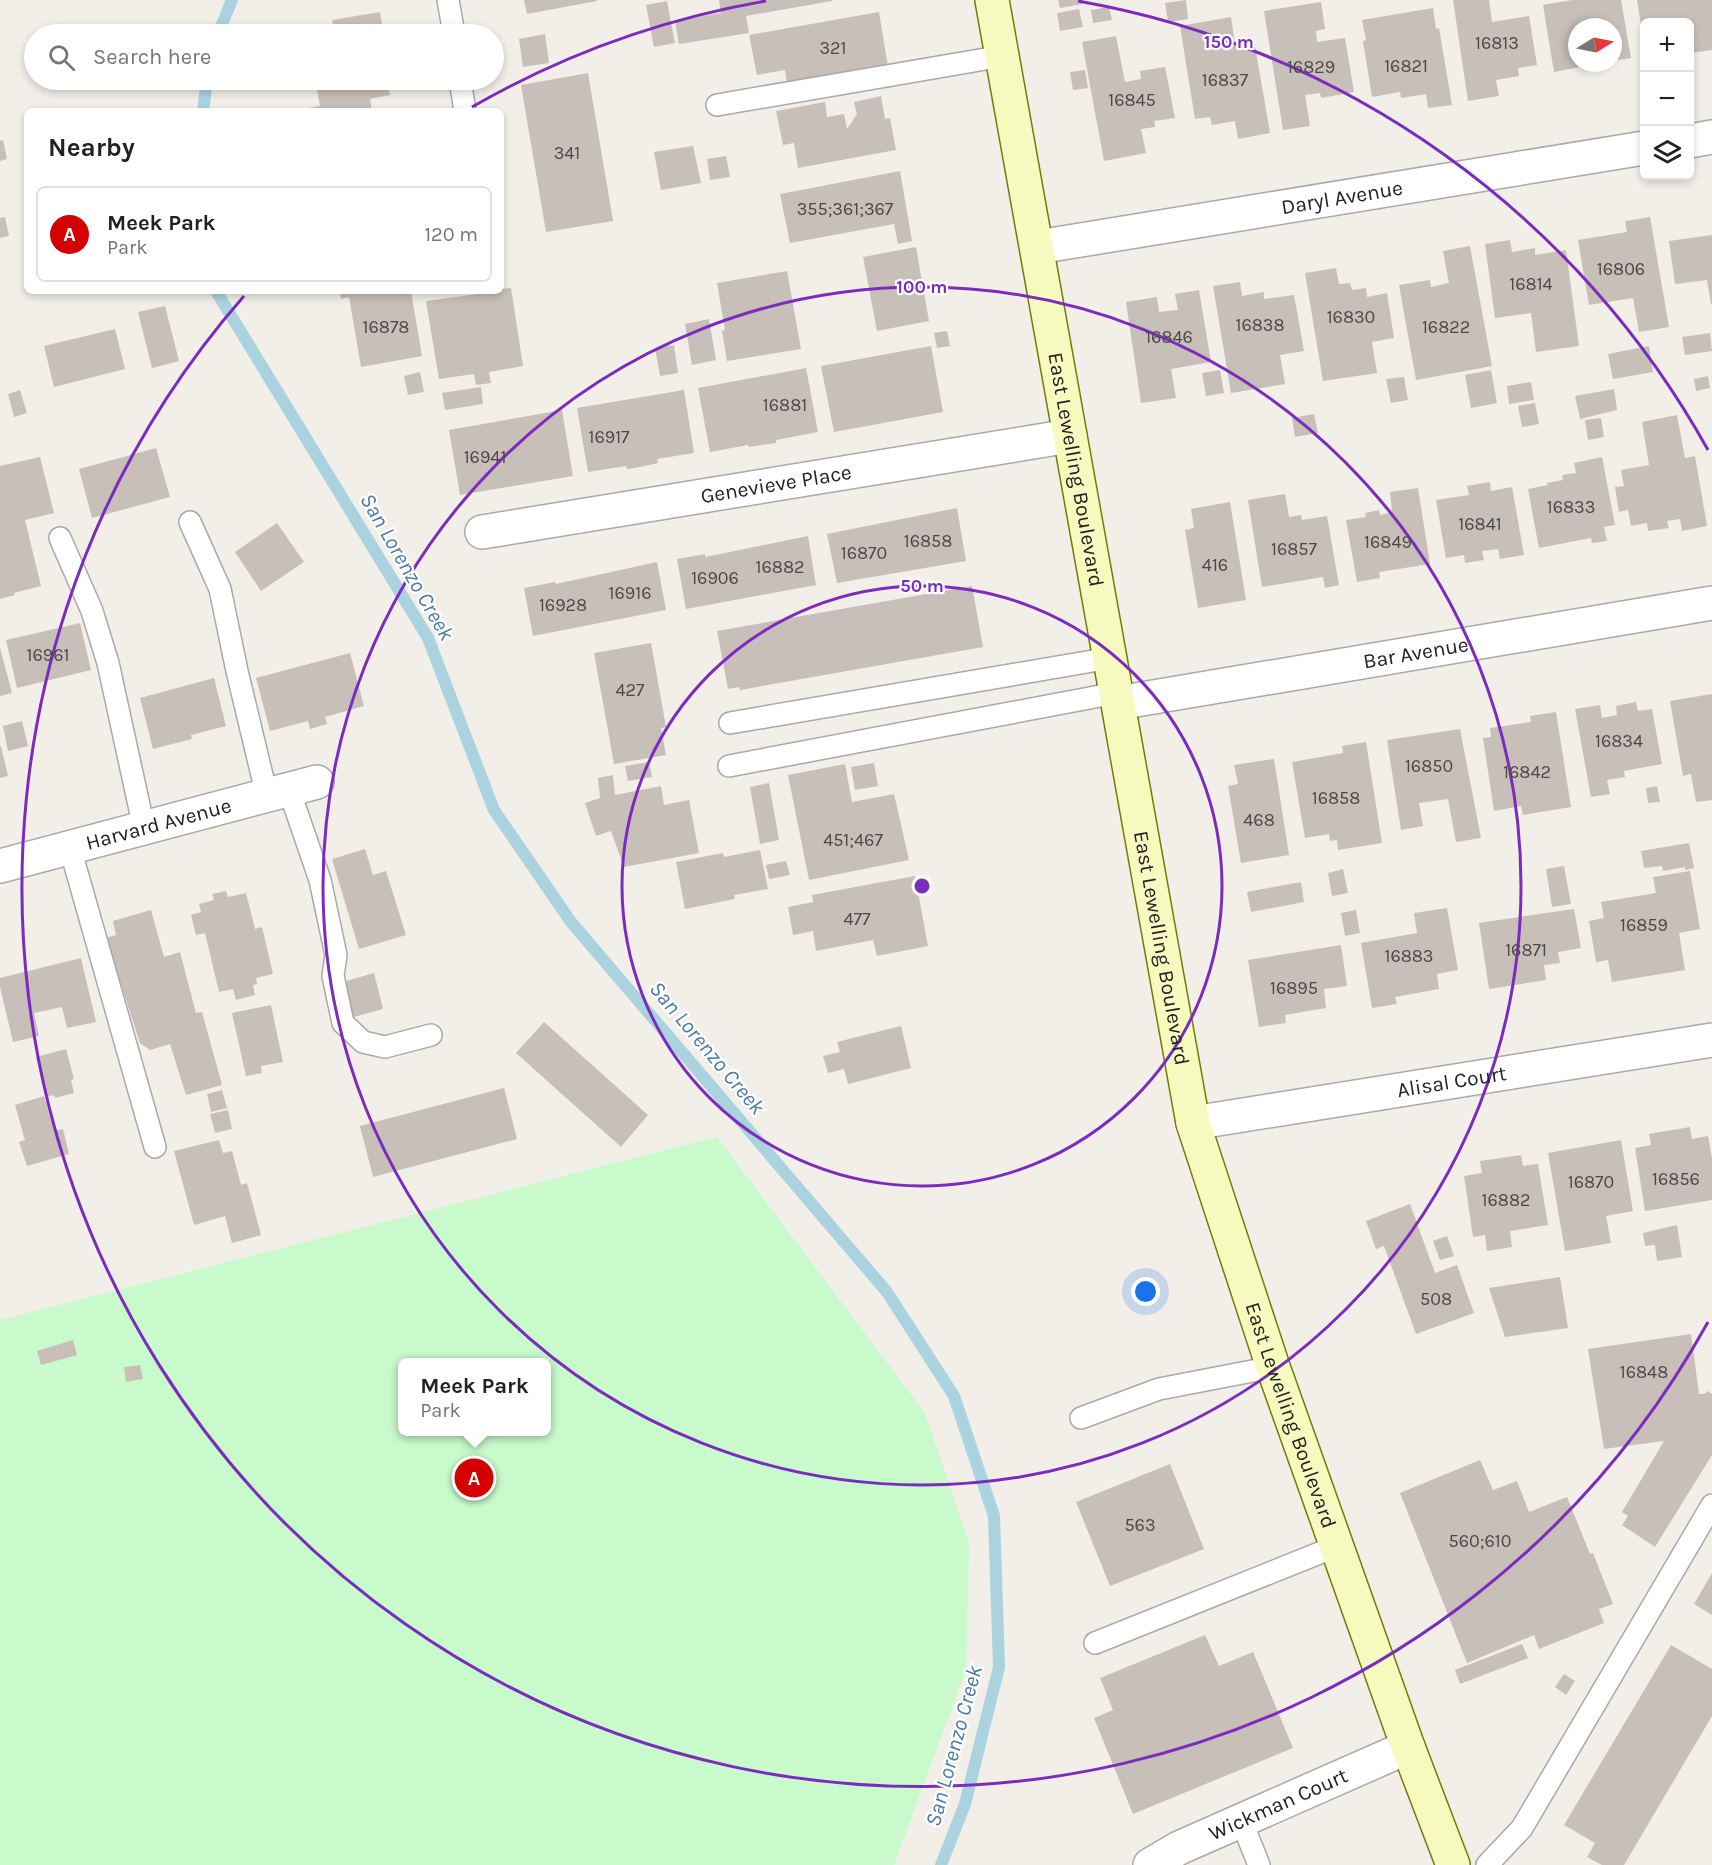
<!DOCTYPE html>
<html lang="en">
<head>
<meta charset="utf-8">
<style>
  body { margin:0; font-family:Karla,sans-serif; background:#f6f6f6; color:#222 }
  .controls { position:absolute; right:18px; top:18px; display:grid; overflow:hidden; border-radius:9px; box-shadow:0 3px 9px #0003 }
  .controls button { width:54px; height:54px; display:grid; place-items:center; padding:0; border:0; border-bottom:2px solid #e0e0e0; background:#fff; color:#222; font:30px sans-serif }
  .compass { position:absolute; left:1568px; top:18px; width:54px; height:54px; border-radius:50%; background:#fff; box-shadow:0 3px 9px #0003; rotate:80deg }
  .you { position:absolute; left:1146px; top:1292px; width:21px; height:21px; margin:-15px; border:4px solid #fff; border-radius:50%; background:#1a73e8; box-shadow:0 0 0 9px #1a73e833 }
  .badge { display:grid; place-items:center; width:39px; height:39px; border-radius:50%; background:#d40000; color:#fff; font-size:20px; font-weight:700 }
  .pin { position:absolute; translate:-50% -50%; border:3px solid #fff; box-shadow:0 2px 6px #0006 }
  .popup { position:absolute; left:398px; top:1358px; width:153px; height:78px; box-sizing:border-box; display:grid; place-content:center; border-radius:9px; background:#fff; filter:drop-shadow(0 2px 4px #0005); font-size:20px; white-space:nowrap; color:#767676 }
  .popup b { font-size:22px; color:#222 }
  .popup::after { content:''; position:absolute; left:50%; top:100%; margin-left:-12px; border:12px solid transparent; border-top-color:#fff }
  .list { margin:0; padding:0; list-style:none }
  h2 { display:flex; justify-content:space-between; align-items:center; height:78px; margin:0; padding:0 24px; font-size:26px }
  h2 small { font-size:20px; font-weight:400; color:#767676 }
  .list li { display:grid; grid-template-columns:39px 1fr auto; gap:18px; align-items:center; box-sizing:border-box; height:96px; margin:0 12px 12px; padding:0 12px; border:2px solid #e0e0e0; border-radius:9px }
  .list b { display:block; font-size:22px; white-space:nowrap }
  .list p { margin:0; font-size:20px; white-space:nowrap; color:#767676 }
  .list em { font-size:20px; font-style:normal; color:#767676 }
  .icon { flex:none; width:33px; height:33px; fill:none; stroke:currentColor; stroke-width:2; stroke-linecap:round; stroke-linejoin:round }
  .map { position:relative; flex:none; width:1712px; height:1865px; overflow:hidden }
  .search { position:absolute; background:#fff; box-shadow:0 3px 9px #0003; left:24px; top:24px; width:480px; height:66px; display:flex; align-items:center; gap:15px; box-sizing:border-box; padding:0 21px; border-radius:33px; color:#767676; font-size:22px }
  .panel { position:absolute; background:#fff; box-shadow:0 3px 9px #0003; left:24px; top:108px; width:480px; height:186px; border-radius:9px }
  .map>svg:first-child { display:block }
</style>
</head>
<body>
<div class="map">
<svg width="1712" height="1865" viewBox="0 0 1712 1865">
  <rect width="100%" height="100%" fill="#f2efe9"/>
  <path fill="#c8facc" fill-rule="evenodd" d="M717,1137L925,1413L969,1543L966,1670L894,1865H0V1320ZM402,1362H546V1432H402Z"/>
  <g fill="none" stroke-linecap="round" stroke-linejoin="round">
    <path stroke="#aad3df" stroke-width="12" d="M218,34L232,0
      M203,111L207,80
      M216,291L428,638L494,810L571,922L887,1292L954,1396L994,1516L999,1667L965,1804L941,1865"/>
  </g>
  <path fill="#c7bfb8" d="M524,0H597V1L527,14Z
    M719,0H832V1L746,16L749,33L679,44L675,21L721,13Z
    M1058,0H1082L1083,4L1060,8Z
    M1186,0L1188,19L1168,22L1165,3Z
    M1453,0H1489L1492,22L1529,16L1537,65L1518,68L1519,76L1496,80L1499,96L1468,101Z
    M1572,0H1621L1631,58L1613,61V27H1577V63L1596,64L1554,72L1543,5Z
    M1637,0H1712V50L1690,53V22H1644L1643,38Z
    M667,1L675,43L654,47L646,5Z
    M1321,2L1325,29L1316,31L1317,42L1345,38L1354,92L1321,98L1320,93L1305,95L1310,126L1283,130L1264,11Z
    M1109,7L1112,20L1093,23L1091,10Z
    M1433,8L1436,29L1439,28L1452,105L1428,108L1426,94L1401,98L1400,92L1372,97L1363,41L1366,40L1362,20Z
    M1079,9L1083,27L1060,31L1057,13Z
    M380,12L384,34H335L332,20Z
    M879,12L888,67L787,84L785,70L757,75L749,35Z
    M1231,17L1235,43L1254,40L1270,133L1238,139L1235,121L1212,125L1210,117L1195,119L1180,26Z
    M545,34L549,63L523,67L519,39Z
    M1116,36L1125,82L1141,79L1140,71L1165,67L1175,118L1154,121L1155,127L1141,129L1146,153L1104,161L1082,42Z
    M1085,70L1088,88L1073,90L1070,72Z
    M588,73L613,221L546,232L521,85Z
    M315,80H387L390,95L370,99L372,111H308V108L320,106Z
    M881,96L885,119L890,118L896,150L798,168L794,143L783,145L776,111L825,102L827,117L844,114L847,129L857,114L854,102Z
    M3,140L7,159L0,161V141Z
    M693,146L701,183L661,190L654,152Z
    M726,156L730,177L710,180L707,159Z
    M900,171L912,241L898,244L894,224L790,243L780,194Z
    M5,217L9,236L0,238V218Z
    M1650,217L1669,327L1639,332L1633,298L1589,305L1578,240L1627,232L1625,221Z
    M1712,235V304H1711L1707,280L1675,284L1669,241Z
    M1510,240L1512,252L1535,248V255L1566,250L1579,346L1536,352L1531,313L1495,318L1485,244Z
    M1470,246L1492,366L1416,380L1399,285L1430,280L1431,287L1449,283L1443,251Z
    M916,247L929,321L877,331L863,257Z
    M1336,268L1339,284L1350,283L1352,290L1366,288L1367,297L1387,293L1394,338L1372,342L1377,373L1323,381L1305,273Z
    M787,271L801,349L727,361L722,331L725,330L717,283Z
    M1240,282L1242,296L1264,292V299L1294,295L1304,351L1280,355L1285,384L1231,393L1213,286Z
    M511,288L523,366L489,372L491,383L476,385L474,374L439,379L426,301L501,291V289Z
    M1199,290L1211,362L1171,369L1176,398L1141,403L1126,302L1157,297L1159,312L1178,310L1175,294Z
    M340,291H411L422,356L361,367L349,297L341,299Z
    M165,306L179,361L152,368L138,312Z
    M709,319L716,360L692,365L685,324Z
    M115,329L125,369L54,387L44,346Z
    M947,331L950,346L937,348L934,333Z
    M1710,333L1712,351L1685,355L1682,337Z
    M674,345L678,373L660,376L655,348Z
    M931,346L943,412L834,432L821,366Z
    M1649,346L1653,372L1613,379L1608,354Z
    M806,368L818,432L776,440V443L749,447L748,445L710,452L698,388Z
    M1220,370L1224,393L1206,396L1202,373Z
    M1491,370L1497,403L1471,408L1465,375Z
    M420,372L424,392L408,395L404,376Z
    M1708,376L1710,388L1696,391L1694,379Z
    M1404,377L1408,400L1391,403L1386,379Z
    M1531,382L1534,400L1509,404L1507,386Z
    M481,387L483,404L445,410L442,393Z
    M1614,389L1617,410L1580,419L1575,396Z
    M20,390L27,413L14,417L8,394Z
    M684,390L694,453L657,459L658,463L640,467L627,469L626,466L588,472L577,408Z
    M1535,403L1539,424L1522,427L1518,406Z
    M562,410L573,476L460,495L449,430Z
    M1314,414L1318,433L1295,437L1292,418Z
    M1677,415L1685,458L1695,456L1707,526L1682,531L1680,519L1667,521L1669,528L1648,531L1647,523L1631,526L1628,510L1619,512L1615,487L1624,486L1621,470L1649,465L1642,422Z
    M1601,418L1604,437L1588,440L1585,420Z
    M156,448L170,497L92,518L79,469Z
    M40,457L54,513L25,520L41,586L14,593L15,595L0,599V466Z
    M1602,457L1615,525L1604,527L1607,541L1592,543L1591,538L1539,548L1528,489L1548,485L1547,483L1563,480L1562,475L1576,473L1574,463Z
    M1490,482L1491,491L1512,487L1524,555L1500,559L1498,549L1482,551L1484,560L1465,563L1464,555L1446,558L1436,500L1469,495L1467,486Z
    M1418,488L1430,564L1379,572L1380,578L1357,582L1346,520L1366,517L1365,513L1379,510L1380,515L1392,512L1390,492Z
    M1285,494L1289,517L1301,515L1302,520L1327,516L1339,585L1325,588L1323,577L1262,587L1248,500Z
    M1230,502L1246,600L1198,608L1185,530L1194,528L1191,509Z
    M957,508L966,561L837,583L827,534Z
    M277,523L304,562L261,591L235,552Z
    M808,536L816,585L686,609L677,559L705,554V557Z
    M657,562L666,610L533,636L524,588L555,582L556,584Z
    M972,586L983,647L740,690L739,687L728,689L717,631Z
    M80,623L91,670L17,688L6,640Z
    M651,643L666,727L661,728L666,755L614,764L594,653Z
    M0,648L12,693L0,696Z
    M350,653L364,706L325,717L327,724L310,729L308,721L270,731L256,678Z
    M214,678L226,726L191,735L192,739L153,749L140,698Z
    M1712,694V800L1696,802L1691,774L1683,776L1670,701Z
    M1636,702L1638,711L1652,709L1662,764L1624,771L1625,777L1607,780L1610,794L1591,797L1575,709L1600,705L1602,718L1617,715L1616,706Z
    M1556,712L1571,807L1523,815L1521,806L1494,811L1483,738L1491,737L1490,728L1531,722L1530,716Z
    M22,721L28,746L8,751L3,726Z
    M1460,729L1481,838L1456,842L1448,799L1419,803L1423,826L1401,830L1387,740Z
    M1366,742L1382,843L1338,850L1337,840L1330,841L1329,834L1305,838L1292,762L1343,753L1342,746Z
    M1,746L8,776L0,778V747Z
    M1274,759L1289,855L1241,863L1228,786L1238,784L1234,765Z
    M649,762L652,777L628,781L625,766Z
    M874,763L878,786L855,790L851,767Z
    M845,764L852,802L894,794L909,860L809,880L788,775Z
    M613,775L615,795L661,786L664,805L689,800L699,853L624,867L611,831L596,836L585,803L600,798L598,778Z
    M769,783L779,840L760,844L750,787Z
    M1657,786L1660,802L1648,803L1646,788Z
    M1689,843L1694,868L1685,870V867L1663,871L1662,866L1644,868L1641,851Z
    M365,849L373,875L386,871L406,935L359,949L332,859Z
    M760,850L768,889L734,895L735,899L685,909L676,862L723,853L724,857Z
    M786,861L790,875L769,879L766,865Z
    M1564,866L1571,904L1552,907L1546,869Z
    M1343,869L1348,893L1332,896L1328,873Z
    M1690,871L1700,929L1679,933L1685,970L1612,982L1608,960L1596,962L1589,921L1604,918L1601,902L1656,893L1653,877Z
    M915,876L928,946L877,956L873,940L816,951L813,931L793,935L788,907L813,902L812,895Z
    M1301,882L1304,902L1251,912L1247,892Z
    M226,891L228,897L246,893L255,929L262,927L273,974L256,978L257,984L253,985L255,995L236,1000L233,989L219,992L205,933L196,935L191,915L201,912L199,904L214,900L212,894Z
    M1447,908L1458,970L1437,974L1439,989L1395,997L1397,1004L1372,1008L1361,943L1417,933L1414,913Z
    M1574,909L1581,948L1558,952L1560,963L1544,965L1546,980L1489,989L1479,923Z
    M151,910L164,957L180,952L196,1013L202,1012L222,1085L186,1095L170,1044L150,1050L140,1043L106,938L116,935L113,921Z
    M1356,910L1360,933L1345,936L1341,913Z
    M1341,945L1347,986L1324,989L1326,1008L1285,1015L1286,1023L1259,1027L1248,960Z
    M81,958L96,1022L67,1028L62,1007L34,1013L39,1036L13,1042L0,987V978Z
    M374,973L383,1009L350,1018L340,983Z
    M271,1005L283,1062L261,1066L262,1073L246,1076L232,1013Z
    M544,1022L648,1115L621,1147L516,1053Z
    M901,1026L911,1068L848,1084L844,1069L828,1073L823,1056L840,1052L837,1042Z
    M66,1049L74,1079L71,1080L74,1093L55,1098L54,1095L47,1097L36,1057Z
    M504,1088L517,1139L373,1177L360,1126Z
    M222,1090L227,1108L211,1112L207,1094Z
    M44,1096L54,1131L63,1129L69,1154L27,1166L19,1142L25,1140L15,1105Z
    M228,1110L232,1129L215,1133L210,1114Z
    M1690,1127L1692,1139L1708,1136L1712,1158V1200L1645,1211L1635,1148L1651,1145L1649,1134Z
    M219,1140L223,1153L232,1151L241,1185L247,1183L261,1235L232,1243L225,1216L194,1225L174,1151Z
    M1621,1140L1633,1211L1606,1216L1611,1243L1565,1251L1548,1153Z
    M1521,1155L1523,1166L1538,1164L1548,1225L1510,1231L1512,1247L1487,1251L1485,1235L1473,1237L1464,1176L1482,1173L1480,1161Z
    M1410,1204L1435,1273L1457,1265L1474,1313L1416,1334L1384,1246L1376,1249L1366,1221Z
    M1677,1225L1682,1257L1657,1261L1655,1245L1645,1246L1643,1233Z
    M1447,1236L1454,1256L1440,1260L1433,1241Z
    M1560,1277L1568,1328L1505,1337L1489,1288Z
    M1691,1334L1699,1394H1705L1707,1391L1712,1394V1455L1655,1547L1622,1525L1628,1516L1622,1512L1664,1441L1604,1449L1588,1349Z
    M73,1340L77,1355L41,1365L37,1351Z
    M140,1365L143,1379L126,1382L124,1367Z
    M1480,1460L1493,1490L1517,1481L1529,1512L1567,1497L1590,1554L1593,1553L1613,1604L1599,1609L1604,1623L1539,1649L1534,1635L1467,1663L1400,1493Z
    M1170,1464L1204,1549L1110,1586L1076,1502Z
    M1712,1573V1615L1694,1604Z
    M1205,1635L1219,1666L1253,1652L1293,1748L1133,1814L1094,1718L1113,1710L1100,1678Z
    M1522,1644L1528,1658L1460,1684L1455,1670Z
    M1671,1645L1712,1669V1716L1624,1865H1602L1587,1857L1595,1843L1564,1825Z
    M1564,1674L1575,1681L1566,1695L1555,1687Z"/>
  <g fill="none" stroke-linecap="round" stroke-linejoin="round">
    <g stroke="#a9a9a9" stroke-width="24">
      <path id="service" d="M448,0L454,34
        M460,80L465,111
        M717,105L1003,56
        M190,522L220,589L237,671L267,796
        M60,538L92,611L108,663L144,828
        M730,723L1110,658
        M729,766L1116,693
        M289,790L320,880L336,955L333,976L343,1023L363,1042L385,1047L431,1035
        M70,848L155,1147
        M1081,1418L1159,1389L1273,1367
        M1095,1643L1337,1546
        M1241,1820L1259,1865
        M1487,1865L1522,1828L1712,1505"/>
    </g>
    <g stroke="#a9a9a9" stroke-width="36">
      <g id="minor">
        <path d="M1690,141L1712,137"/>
        <path id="s1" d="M1038,247L1644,148"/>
        <path id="s2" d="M482,532L1070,436"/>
        <path id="s3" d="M1118,703L1712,603"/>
        <path id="s4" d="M0,866L317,782"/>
        <path id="s5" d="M1193,1123L1712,1040"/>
        <path id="s6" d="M1150,1865L1179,1848L1408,1747"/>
      </g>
    </g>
    <g stroke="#707d05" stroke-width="36">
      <g id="secondary">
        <path id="s7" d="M992,0L1193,1123L1273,1367L1408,1747L1453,1865"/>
      </g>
    </g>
    <use href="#service" stroke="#fff" stroke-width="21"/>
    <use href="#minor" stroke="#fff" stroke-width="33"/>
    <use href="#secondary" stroke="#f7fabf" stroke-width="33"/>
  </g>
  <g fill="none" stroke="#7b2cbf" stroke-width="3">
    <circle cx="922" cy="886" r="300"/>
    <circle cx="922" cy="886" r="599"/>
    <path d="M1708 1322A899 899 0 1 1 244 296M472 107A899 899 0 0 1 766 1M1078 1A899 899 0 0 1 1708 450"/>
  </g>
  <g text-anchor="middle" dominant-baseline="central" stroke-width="4.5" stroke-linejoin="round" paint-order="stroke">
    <g font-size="18" fill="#4b4948">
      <text x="1497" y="43">16813</text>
      <text x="833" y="48">321</text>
      <text x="1406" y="66">16821</text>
      <text x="1311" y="67">16829</text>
      <text x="1225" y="80">16837</text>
      <text x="1132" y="100">16845</text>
      <text x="567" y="153">341</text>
      <text x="845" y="209">355;361;367</text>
      <text x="1621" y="269">16806</text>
      <text x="1531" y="284">16814</text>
      <text x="1351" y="317">16830</text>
      <text x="1260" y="325">16838</text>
      <text x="386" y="327">16878</text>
      <text x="1446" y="327">16822</text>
      <text x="1169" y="337">16846</text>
      <text x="785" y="405">16881</text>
      <text x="609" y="437">16917</text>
      <text x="485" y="457">16941</text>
      <text x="1571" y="507">16833</text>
      <text x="1480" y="524">16841</text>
      <text x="928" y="541">16858</text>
      <text x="1388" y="542">16849</text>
      <text x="1294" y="549">16857</text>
      <text x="864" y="553">16870</text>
      <text x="1215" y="565">416</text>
      <text x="780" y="567">16882</text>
      <text x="715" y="578">16906</text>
      <text x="630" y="593">16916</text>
      <text x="563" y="605">16928</text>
      <text x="48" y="655">16961</text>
      <text x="630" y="690">427</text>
      <text x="1619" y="741">16834</text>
      <text x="1429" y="766">16850</text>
      <text x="1527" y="772">16842</text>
      <text x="1336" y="798">16858</text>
      <text x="1259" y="820">468</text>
      <text x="853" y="840">451;467</text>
      <text x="857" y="919">477</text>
      <text x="1644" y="925">16859</text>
      <text x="1526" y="950">16871</text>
      <text x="1409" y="956">16883</text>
      <text x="1294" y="988">16895</text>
      <text x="1676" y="1179">16856</text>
      <text x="1591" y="1182">16870</text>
      <text x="1506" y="1200">16882</text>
      <text x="1436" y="1299">508</text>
      <text x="1644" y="1372">16848</text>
      <text x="1140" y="1525">563</text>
      <text x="1480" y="1541">560;610</text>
    </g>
    <g font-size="21" fill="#222" stroke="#fff">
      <text stroke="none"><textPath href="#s1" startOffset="308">Daryl Avenue</textPath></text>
      <text stroke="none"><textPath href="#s7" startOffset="477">East Lewelling Boulevard</textPath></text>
      <text stroke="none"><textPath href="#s2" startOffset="298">Genevieve Place</textPath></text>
      <text stroke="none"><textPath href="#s3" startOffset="302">Bar Avenue</textPath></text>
      <text stroke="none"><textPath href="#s4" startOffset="164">Harvard Avenue</textPath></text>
      <text stroke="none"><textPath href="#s7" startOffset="963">East Lewelling Boulevard</textPath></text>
      <text stroke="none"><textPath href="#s5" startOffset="262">Alisal Court</textPath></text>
      <text stroke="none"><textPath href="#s7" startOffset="1449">East Lewelling Boulevard</textPath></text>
      <text stroke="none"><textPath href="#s6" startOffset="142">Wickman Court</textPath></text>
    </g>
    <g font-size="22" font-style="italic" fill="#4a7aab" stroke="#fff">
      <text transform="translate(407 567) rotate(60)">San Lorenzo Creek</text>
      <text transform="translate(707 1048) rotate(50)">San Lorenzo Creek</text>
      <text transform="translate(954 1746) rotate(-75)">San Lorenzo Creek</text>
    </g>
  </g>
  <circle cx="922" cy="886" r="9" fill="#7b2cbf" stroke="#fff" stroke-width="3"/>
  <g font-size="18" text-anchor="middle" font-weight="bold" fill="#7b2cbf" stroke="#fff" stroke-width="4.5" stroke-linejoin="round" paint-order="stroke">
    <text x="1229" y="48">150 m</text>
    <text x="922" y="293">100 m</text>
    <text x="922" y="592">50 m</text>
  </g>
</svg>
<div class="controls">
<button>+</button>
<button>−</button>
<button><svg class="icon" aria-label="layers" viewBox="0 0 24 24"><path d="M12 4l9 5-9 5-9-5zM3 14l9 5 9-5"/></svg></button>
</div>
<svg class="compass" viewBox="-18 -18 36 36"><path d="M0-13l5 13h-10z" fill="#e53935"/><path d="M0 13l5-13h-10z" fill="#767676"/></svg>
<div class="you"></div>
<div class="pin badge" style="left:474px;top:1478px">A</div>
<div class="popup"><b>Meek Park</b>Park</div>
<div class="search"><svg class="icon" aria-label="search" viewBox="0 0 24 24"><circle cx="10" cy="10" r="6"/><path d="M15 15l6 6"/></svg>Search here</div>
<section class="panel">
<h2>Nearby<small></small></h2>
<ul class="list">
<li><span class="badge">A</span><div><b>Meek Park</b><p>Park</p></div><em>120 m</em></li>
</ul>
</section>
</div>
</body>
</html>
